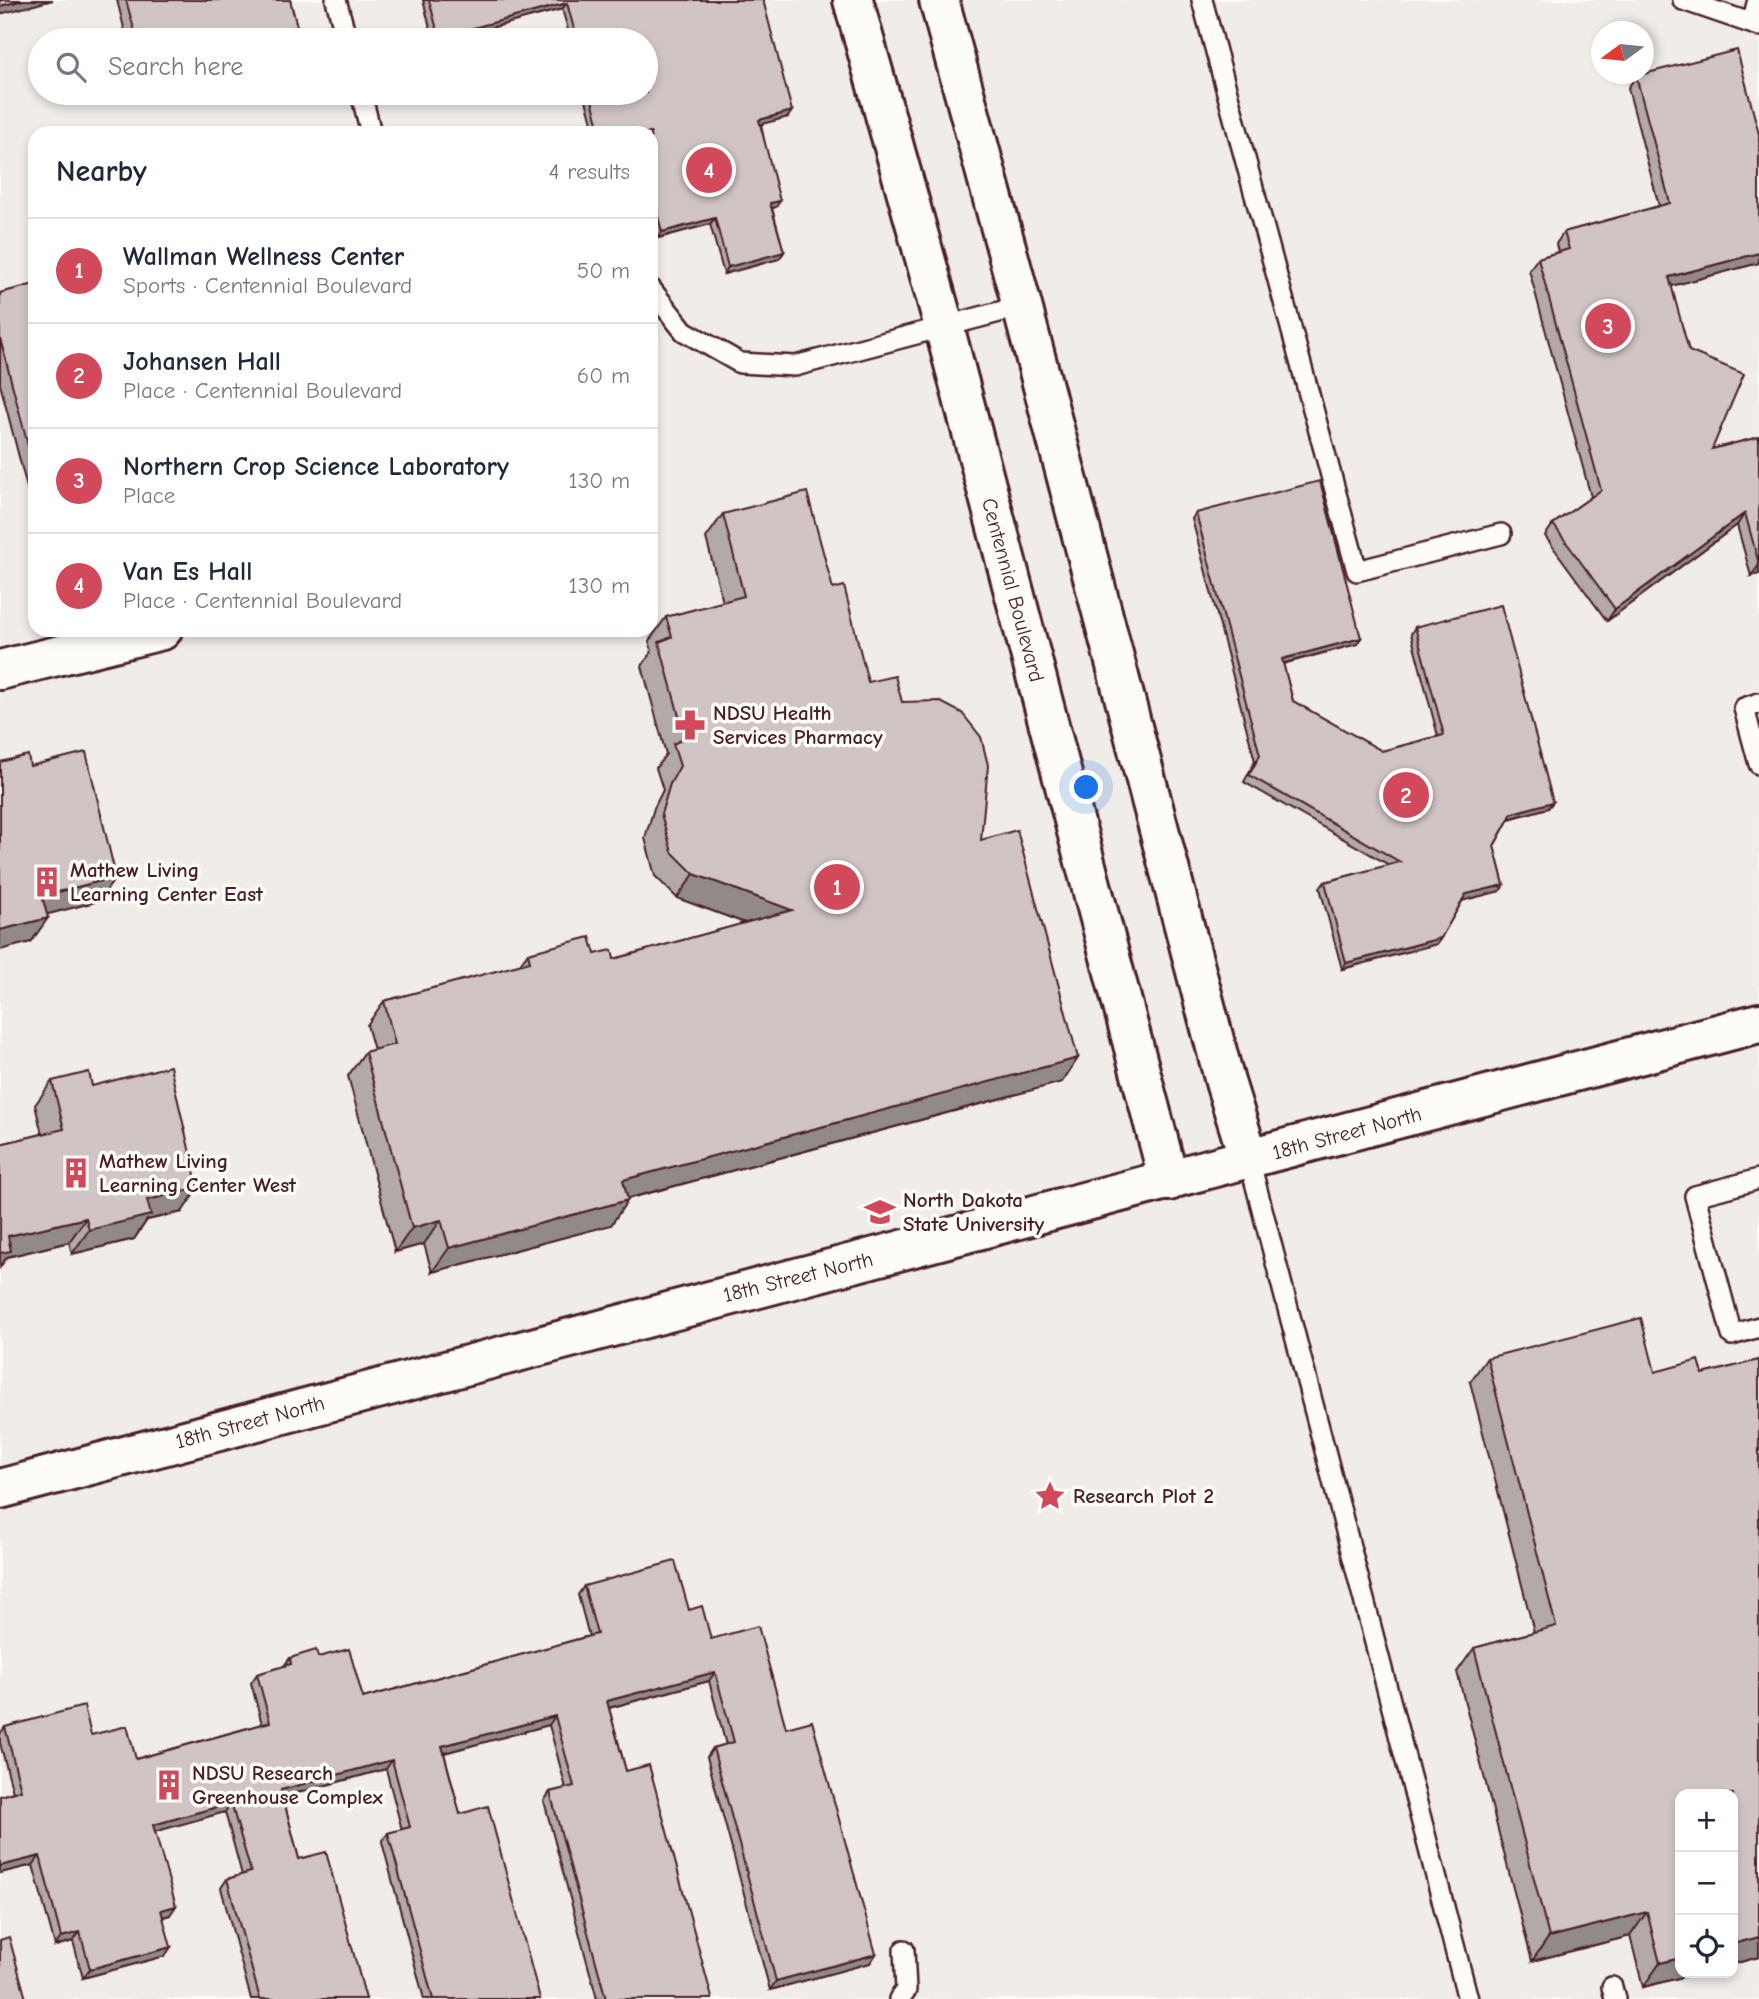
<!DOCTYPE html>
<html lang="en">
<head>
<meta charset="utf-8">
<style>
  body { margin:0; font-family:"Comic Neue",sans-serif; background:#f6f6f7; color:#1f2937 }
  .controls { position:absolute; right:21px; bottom:21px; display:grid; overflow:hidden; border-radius:14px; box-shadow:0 4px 10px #0003 }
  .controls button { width:63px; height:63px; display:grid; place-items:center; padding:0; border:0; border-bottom:2px solid #e0e1e3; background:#fff; color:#1f2937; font:35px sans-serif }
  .compass { position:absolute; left:1591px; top:21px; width:63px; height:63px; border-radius:50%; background:#fff; box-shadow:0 4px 10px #0003; rotate:255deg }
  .you { position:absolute; left:1087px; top:788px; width:24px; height:24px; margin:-18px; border:5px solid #fff; border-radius:50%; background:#1a73e8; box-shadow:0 0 0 10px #1a73e833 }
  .badge { display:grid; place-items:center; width:46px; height:46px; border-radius:50%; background:#d1495b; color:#fff; font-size:23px; font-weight:700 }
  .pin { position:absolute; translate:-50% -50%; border:4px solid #fff; box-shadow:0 2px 7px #0006 }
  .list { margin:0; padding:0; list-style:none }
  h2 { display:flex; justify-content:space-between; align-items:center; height:91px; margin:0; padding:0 28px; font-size:30px }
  h2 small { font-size:23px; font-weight:400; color:#747a83 }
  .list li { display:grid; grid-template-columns:46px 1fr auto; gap:21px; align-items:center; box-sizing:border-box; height:105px; padding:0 28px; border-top:2px solid #e0e1e3 }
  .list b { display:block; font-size:26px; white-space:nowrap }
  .list p { margin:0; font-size:23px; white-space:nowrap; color:#747a83 }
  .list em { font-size:23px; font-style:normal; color:#747a83 }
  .icon { flex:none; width:38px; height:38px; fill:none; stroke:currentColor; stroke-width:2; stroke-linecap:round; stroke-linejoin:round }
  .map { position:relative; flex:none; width:1759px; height:1999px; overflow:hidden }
  .search { position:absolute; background:#fff; box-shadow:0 4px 10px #0003; left:28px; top:28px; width:630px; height:77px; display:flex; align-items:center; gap:18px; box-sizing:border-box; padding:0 24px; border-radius:38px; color:#747a83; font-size:26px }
  .panel { position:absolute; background:#fff; box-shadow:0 4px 10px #0003; left:28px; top:126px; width:630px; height:511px; border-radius:21px }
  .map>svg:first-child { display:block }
</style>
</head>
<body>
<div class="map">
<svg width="1759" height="1999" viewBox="0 0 1759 1999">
  <rect width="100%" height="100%" fill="#fdfcf7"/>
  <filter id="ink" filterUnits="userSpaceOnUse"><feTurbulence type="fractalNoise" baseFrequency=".0143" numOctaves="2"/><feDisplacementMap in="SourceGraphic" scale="14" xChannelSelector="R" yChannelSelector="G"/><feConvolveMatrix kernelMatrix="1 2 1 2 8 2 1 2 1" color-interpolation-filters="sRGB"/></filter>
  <g filter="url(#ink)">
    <path fill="#f0ece8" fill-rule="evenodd" d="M0,0H1759V1999H0ZM1602,32H1644V74H1602ZM40,40H646V93H40ZM35,133H651V630H35ZM1680,1794H1733V1973H1680Z"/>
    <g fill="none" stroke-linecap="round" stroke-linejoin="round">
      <g stroke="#4a1f2b" stroke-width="24">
        <path id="lane" d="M336,0L347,40
          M1202,0L1357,571L1501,534
          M1683,0L1759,26
          M1752,23L1758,0
          M361,93L371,133
          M651,289L684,331L740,363L795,366L1022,306
          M1759,703L1744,708L1759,764
          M1249,1159L1468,1999
          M1759,1179L1695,1196L1732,1335L1759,1327
          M1612,1987L1615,1999
          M899,1999L906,1990L904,1950"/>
      </g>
      <g stroke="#4a1f2b" stroke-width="44">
        <path id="street" d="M853,0L944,326L1169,1181
          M939,0L1022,306L1225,1082L1249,1159
          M0,670L162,630"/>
      </g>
      <g stroke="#4a1f2b" stroke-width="44">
        <path id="secondary" d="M0,1489L1759,1023"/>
      </g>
      <use href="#lane" stroke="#fdfcf7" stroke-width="19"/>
      <use href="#street" stroke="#fdfcf7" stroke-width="38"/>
      <use href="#secondary" stroke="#fdfcf7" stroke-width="38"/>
    </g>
    <path fill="#b3a9a9" stroke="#4a1f2b" stroke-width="2" d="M117,0H290L299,34L295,40H127Z
      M423,0H763L788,117L761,124L776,207L772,208L784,252L779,259L724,274L710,224L658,238L651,212V133H595L584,93H646V40H571L562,9L445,40H433Z
      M1636,76L1759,263L1671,286L1712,449L1759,437V574L1751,576L1737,525L1607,621L1545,536L1553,524L1591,497L1529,270L1538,258L1558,252L1556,244L1564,232L1659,206L1628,88Z
      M35,284V518L0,384V293Z
      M1196,513L1357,644L1283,664L1293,701L1382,751L1438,736L1411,634L1415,627L1548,808L1509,819L1494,846L1504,885L1500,891L1463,900L1437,944L1342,969L1320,888L1325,882L1389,865L1244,782L1255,761L1192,519Z
      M723,514L833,589L868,682L902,702L981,840L1078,1058L1062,1082L627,1199L611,1225L432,1272L424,1244L395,1252L348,1076L365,1052L374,1050L367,1025L384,1001L519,965L528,953L595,954L614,959L745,923L677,898L655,876L645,838L654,808L663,790L656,768L666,754L642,666L652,651L649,641L666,617L723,602L706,538Z
      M52,1081L92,1086L182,1212L147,1220L134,1239L72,1254L69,1242L7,1257L0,1267V1144L42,1134L35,1105Z
      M1487,1358L1655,1372L1703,1374L1759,1360V1957L1733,1964L1680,1973H1698L1643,1987L1630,1936L1532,1961L1457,1672L1474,1648L1534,1632L1470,1382Z
      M584,1586L689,1610L711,1639L786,1728L876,1954L870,1963L770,1990L707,1757L713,1748L726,1745L709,1681L609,1708L626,1771L712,1999H597L544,1801L550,1792L566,1788L549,1725L444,1753L460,1814L540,1999H424L382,1842L388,1833L402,1830L386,1769L283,1797L299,1859L366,1999H251L221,1888L227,1879L242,1875L225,1812L155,1831L170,1915L163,1917L165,1956L83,1978L73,1941L55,1946L33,1865L0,1873V1796L13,1792L0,1743V1734L5,1727L91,1735L136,1759L262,1724L251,1683L257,1674L283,1667L290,1658L318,1657L363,1698L589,1636L578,1595Z"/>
    <path fill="#928a89" stroke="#4a1f2b" stroke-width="2" d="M23,0H53L0,14V6Z
      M567,3L562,9L445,40H436L439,37Z
      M299,34L295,40H275Z
      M792,111L788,117L755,126L759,120Z
      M780,201L776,207L766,210L770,203Z
      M715,218L710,224L658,238L662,232Z
      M784,252L779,259L724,274L728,267Z
      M1759,253V263L1660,289L1669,277Z
      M1745,513L1737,525L1607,621L1615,609Z
      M1759,565V574L1751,576Z
      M1361,638L1357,644L1277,665L1282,659Z
      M1553,802L1548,808L1508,819L1512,813Z
      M694,874L792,910L775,934L677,898Z
      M116,877L99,901L25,920L42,896Z
      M1504,885L1500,891L1462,901L1466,894Z
      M48,918L31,942L0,950V930Z
      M1441,938L1437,944L1342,969L1346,963Z
      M1078,1058L1062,1082L607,1204L623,1180Z
      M198,1188L182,1212L147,1220L134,1239L72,1254L89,1230L147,1200Z
      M628,1200L611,1225L432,1272L449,1248Z
      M86,1218L69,1242L7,1257L0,1267V1248L8,1236Z
      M441,1220L424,1244L395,1252L412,1228Z
      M715,1672L709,1681L601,1710L607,1701Z
      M555,1716L549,1725L436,1755L442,1746Z
      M392,1760L386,1769L274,1799L281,1790Z
      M231,1803L225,1812L147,1834L153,1825Z
      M40,1856L33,1865L0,1873V1866Z
      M176,1906L170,1915L155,1919L161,1910Z
      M1647,1912L1630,1936L1532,1961L1549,1937Z
      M80,1932L73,1941L55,1946L61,1937Z
      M1759,1937V1957L1733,1964V1944Z
      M171,1947L165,1956L83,1978L90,1969Z
      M876,1954L870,1963L770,1990L776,1981Z
      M1680,1958V1973H1698L1643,1987L1660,1963Z"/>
    <path fill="#d0c5c4" stroke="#4a1f2b" stroke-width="2" d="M0,0H23L0,6Z
      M126,0H290L299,34L275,40H137Z
      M429,0H763L792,111L759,120L780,201L770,203L784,252L728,267L715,218L662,232L651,189V133H601L590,93H646V40H577L567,3L439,37Z
      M1737,50L1759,134V253L1669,277L1689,351L1744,374L1712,449L1759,437V564L1745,513L1615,609L1553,524L1601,490L1538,258L1569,249L1564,232L1670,203L1636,76Z
      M35,284V472L0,338V293Z
      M1320,481L1361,638L1282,659L1293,701L1382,751L1444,735L1415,627L1501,605L1553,802L1512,813L1494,846L1504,885L1466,894L1441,938L1346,963L1325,882L1400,862L1249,775L1260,755L1196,513Z
      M807,492L833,589L844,586L868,682L895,676L902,702L939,701L962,713L981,737L988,765L981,840L1017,830L1078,1058L623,1180L628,1200L449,1248L441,1220L412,1228L365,1052L395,1044L384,1001L530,962L528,953L590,937L595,954L612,950L614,959L792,910L694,874L672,852L661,814L670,784L680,766L673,744L685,738L659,642L672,637L666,617L744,596L723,514Z
      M86,752L116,877L42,896L48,918L0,930V762L28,755L30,766Z
      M170,1066L198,1188L147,1200L151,1215L89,1230L86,1218L8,1236L11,1251L0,1253V1144L64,1129L52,1081L89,1072L92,1086Z
      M1641,1318L1655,1372L1699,1360L1703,1374L1759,1360V1937L1733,1944V1794H1680V1958L1660,1963L1647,1912L1549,1937L1474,1648L1556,1626L1487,1358Z
      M675,1561L689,1610L702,1606L711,1639L758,1626L786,1728L812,1721L876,1954L776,1981L713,1748L734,1742L715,1672L607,1701L626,1771L649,1765L712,1998L710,1999H606L550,1792L574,1786L555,1716L442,1746L460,1814L488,1806L540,1999H433L388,1833L410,1827L392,1760L281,1790L299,1859L326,1852L366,1999H260L227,1879L251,1872L231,1803L153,1825L176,1906L161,1910L171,1947L90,1969L80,1932L61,1937L40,1856L0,1866V1796L21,1790L5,1727L84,1706L91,1735L127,1726L136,1759L270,1722L257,1674L291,1664L290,1658L316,1650L318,1657L349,1649L363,1698L597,1634L584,1586Z
      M9,1937L26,1999H0V1940Z"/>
  </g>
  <defs>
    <g id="pharmacy-bare" transform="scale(2.415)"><path d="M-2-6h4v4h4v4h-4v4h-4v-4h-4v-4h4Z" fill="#d1495b" stroke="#fdfcf7" stroke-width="2.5" paint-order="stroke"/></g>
    <g id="building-bare" transform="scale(2.415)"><path d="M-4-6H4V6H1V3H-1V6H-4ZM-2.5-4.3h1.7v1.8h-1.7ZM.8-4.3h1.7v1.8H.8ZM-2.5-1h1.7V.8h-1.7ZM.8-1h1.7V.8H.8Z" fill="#d1495b" stroke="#fdfcf7" stroke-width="2.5" paint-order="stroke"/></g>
    <g id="university-bare" transform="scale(2.415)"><path d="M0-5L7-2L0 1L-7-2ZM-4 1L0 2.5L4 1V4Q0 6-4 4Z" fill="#d1495b" stroke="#fdfcf7" stroke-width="2.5" paint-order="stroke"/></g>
    <g id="sight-bare" transform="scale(2.415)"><path d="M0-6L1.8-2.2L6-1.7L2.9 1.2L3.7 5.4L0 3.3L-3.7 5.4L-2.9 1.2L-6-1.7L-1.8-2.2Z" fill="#d1495b" stroke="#fdfcf7" stroke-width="2.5" paint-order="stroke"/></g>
  </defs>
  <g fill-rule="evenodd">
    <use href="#pharmacy-bare" x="690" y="725"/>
    <use href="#building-bare" x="47" y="882"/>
    <use href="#building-bare" x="76" y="1173"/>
    <use href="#university-bare" x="880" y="1212"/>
    <use href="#sight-bare" x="1050" y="1496"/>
    <use href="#building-bare" x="169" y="1785"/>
  </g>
  <g text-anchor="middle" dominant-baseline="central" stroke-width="7" stroke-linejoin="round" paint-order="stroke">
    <g font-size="21" fill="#4a1f2b" stroke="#fdfcf7">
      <text transform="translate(1013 590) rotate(75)">Centennial Boulevard</text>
      <text transform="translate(1347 1133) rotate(-15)">18th Street North</text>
      <text transform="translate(798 1277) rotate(-14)">18th Street North</text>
      <text transform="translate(250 1422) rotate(-15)">18th Street North</text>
    </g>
    <g font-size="21" font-weight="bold" fill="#4a1f2b" stroke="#fdfcf7" text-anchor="start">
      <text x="713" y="713">NDSU Health<tspan x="713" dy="24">Services Pharmacy</tspan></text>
      <text x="70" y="870">Mathew Living<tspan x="70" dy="24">Learning Center East</tspan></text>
      <text x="99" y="1161">Mathew Living<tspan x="99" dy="24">Learning Center West</tspan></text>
      <text x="903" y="1200">North Dakota<tspan x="903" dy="24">State University</tspan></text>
      <text x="1073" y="1496">Research Plot 2</text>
      <text x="192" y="1773">NDSU Research<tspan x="192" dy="24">Greenhouse Complex</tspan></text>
    </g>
  </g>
</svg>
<div class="controls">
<button>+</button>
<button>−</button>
<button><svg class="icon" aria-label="locate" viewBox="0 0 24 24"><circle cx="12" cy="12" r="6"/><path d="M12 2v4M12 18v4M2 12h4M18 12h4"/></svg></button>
</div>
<svg class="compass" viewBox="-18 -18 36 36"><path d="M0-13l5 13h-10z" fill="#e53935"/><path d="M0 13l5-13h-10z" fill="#747a83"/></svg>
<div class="you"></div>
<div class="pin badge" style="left:837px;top:887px">1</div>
<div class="pin badge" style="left:1406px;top:795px">2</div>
<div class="pin badge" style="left:1608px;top:326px">3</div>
<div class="pin badge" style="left:709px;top:170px">4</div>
<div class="search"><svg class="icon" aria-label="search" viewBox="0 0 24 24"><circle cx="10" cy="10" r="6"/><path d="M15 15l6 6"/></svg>Search here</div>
<section class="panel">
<h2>Nearby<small>4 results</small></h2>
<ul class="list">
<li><span class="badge">1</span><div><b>Wallman Wellness Center</b><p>Sports · Centennial Boulevard</p></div><em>50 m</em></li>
<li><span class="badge">2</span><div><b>Johansen Hall</b><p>Place · Centennial Boulevard</p></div><em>60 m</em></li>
<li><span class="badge">3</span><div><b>Northern Crop Science Laboratory</b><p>Place</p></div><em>130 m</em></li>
<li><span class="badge">4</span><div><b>Van Es Hall</b><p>Place · Centennial Boulevard</p></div><em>130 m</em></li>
</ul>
</section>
</div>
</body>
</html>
